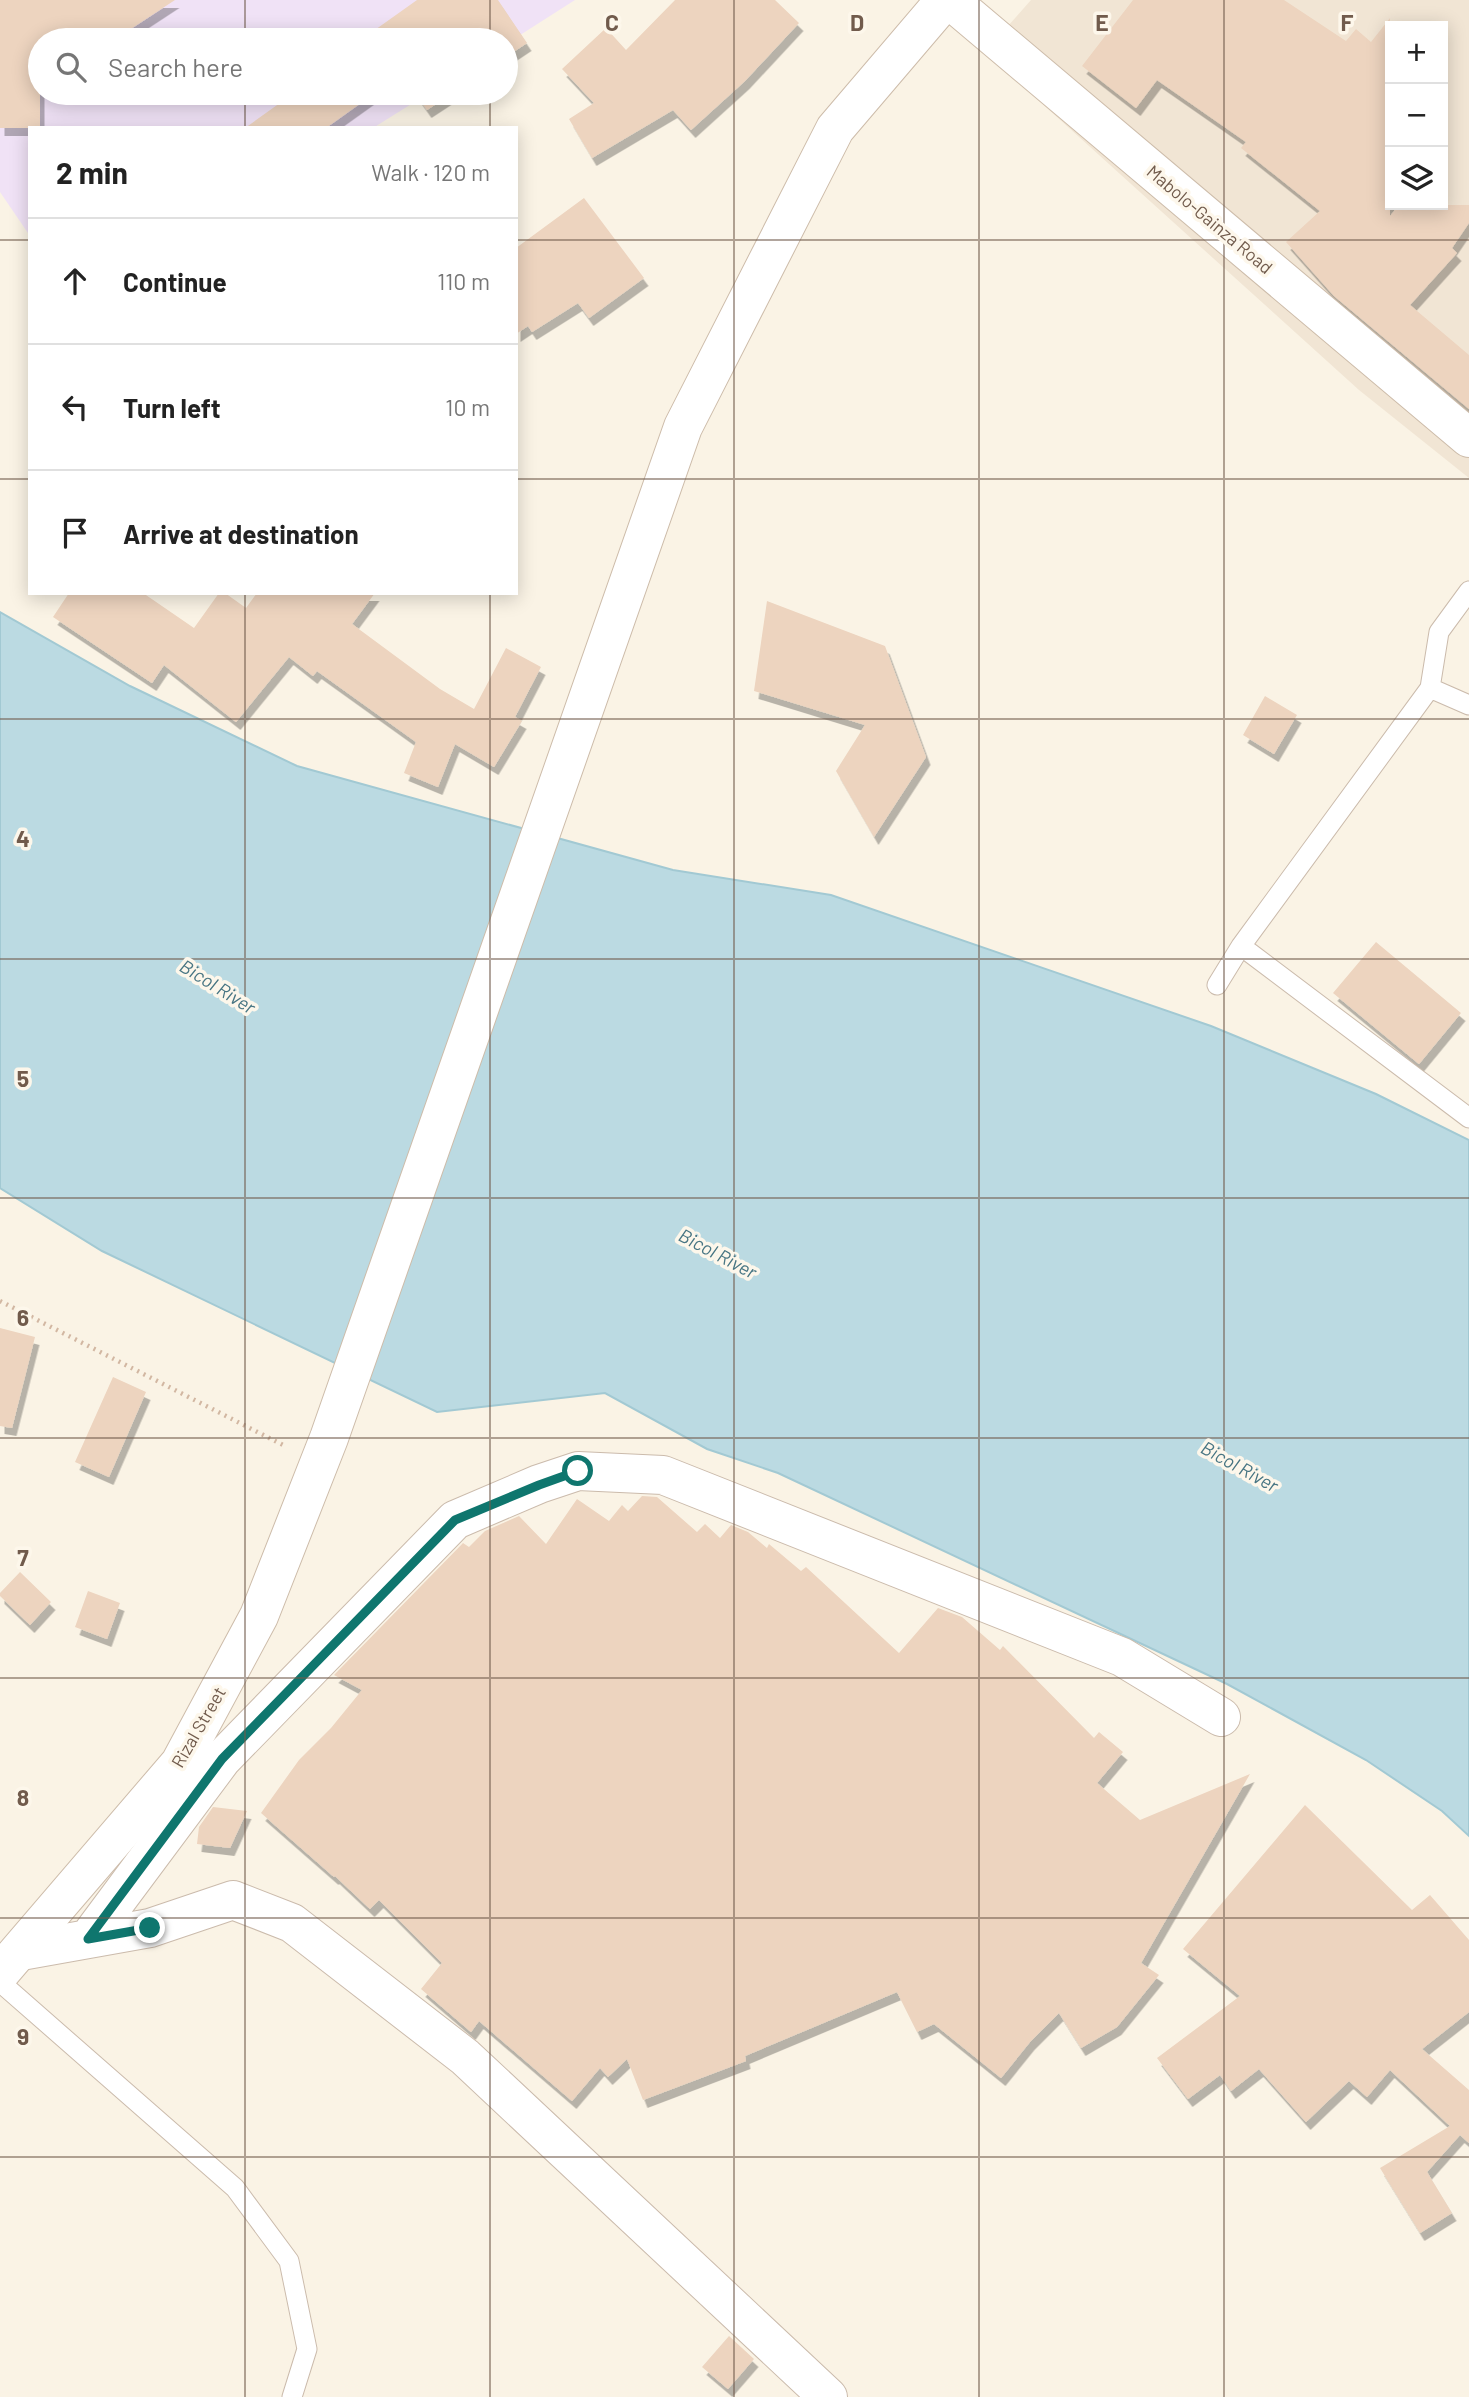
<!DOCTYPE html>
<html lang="en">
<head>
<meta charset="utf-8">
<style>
  body { margin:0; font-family:Barlow,sans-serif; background:#f2f2f2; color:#222 }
  .controls { position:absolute; right:21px; top:21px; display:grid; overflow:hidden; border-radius:0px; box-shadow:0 4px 18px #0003 }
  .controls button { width:63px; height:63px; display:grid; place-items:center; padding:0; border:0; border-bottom:2px solid #e0e0e0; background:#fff; color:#222; font:35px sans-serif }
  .stop { position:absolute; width:21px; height:21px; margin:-16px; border:5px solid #0f766e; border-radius:50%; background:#fff }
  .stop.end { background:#0f766e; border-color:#fff; box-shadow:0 2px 7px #0008 }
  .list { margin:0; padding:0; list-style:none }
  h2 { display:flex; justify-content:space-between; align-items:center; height:91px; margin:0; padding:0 28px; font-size:30px }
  h2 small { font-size:23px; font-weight:400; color:#767676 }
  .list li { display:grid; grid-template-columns:46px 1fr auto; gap:21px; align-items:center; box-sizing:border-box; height:126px; padding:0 28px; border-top:2px solid #e0e0e0 }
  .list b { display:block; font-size:26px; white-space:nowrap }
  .list em { font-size:23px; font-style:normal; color:#767676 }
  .icon { flex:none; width:38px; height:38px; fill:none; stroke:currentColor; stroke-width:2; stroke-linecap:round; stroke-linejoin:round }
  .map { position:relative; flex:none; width:1469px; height:2397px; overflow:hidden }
  .search { position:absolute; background:#fff; box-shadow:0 4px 18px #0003; left:28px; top:28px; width:490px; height:77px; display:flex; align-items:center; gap:18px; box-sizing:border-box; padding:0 24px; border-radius:38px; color:#767676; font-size:26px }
  .panel { position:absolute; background:#fff; box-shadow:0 4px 18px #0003; left:28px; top:126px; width:490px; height:469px; border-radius:0px }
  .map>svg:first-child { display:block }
</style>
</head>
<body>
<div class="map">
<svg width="1469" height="2397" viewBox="0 0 1469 2397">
  <defs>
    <filter id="shadow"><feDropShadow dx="4.5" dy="8" stdDeviation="0" flood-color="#0004"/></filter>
  </defs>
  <rect width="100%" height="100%" fill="#faf3e5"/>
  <path fill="#f1e5d4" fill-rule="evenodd" d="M1031,0H1469V478L1359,390L985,52ZM1390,26H1443V205H1390Z"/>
  <path fill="#f0e2f6" d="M0,0H575L506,44V40H40V93H429L373,128H30V236L0,192Z"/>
  <path fill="#bbdae2" stroke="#a2c9d3" stroke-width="2" d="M0,612L130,686L297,766L673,870L831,895L1211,1026L1376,1094L1469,1140V1836L1442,1811L1366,1760L1227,1684L778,1473L707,1449L605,1393L437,1412L102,1251L0,1188Z"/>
  <path fill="#edd4bf" filter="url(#shadow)" d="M0,0H175L114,40H40V128H0Z
    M417,0H498L527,43L506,57V40H377L372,32Z
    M675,0H775L799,23L745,81L691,130L673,110L592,158L569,119L594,103L562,69L606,28L626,50Z
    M1133,0H1284L1346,41L1356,29L1371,42L1390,18V216L1399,205H1469V223L1452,248L1457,253L1410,305L1469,355V409L1334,296L1286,242L1320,211L1241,148L1246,142L1157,80L1136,108L1082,66Z
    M294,93H375L326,128H245Z
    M415,93H453L427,110Z
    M584,198L644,278L589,318L578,303L532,332L528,326L516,334V248Z
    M69,593H143L194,628L219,593H225L246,608L257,593H375L352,624L440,689L474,709L506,648L541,667L515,717L522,721L494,767L455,744L438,787L404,773L416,742L317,671L313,676L289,657L236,722L164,665L152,683L53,617Z
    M767,601L885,646L926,757L874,837L836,771L865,725L754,691Z
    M1265,696L1297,715L1274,754L1243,735Z
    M1376,942L1461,1013L1419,1064L1333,993Z
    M0,1328L35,1337L12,1428L0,1426Z
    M113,1377L146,1392L109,1477L75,1462Z
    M642,1496L657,1497L697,1532L705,1524L720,1538L731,1525L748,1532L767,1548L769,1544L801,1571L806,1567L899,1653L938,1608L962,1617L1000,1650L1003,1646L1094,1738L1099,1732L1123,1752L1097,1783L1140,1820L1250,1774L1141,1963L1159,1975L1117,2027L1081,2048L1059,2013L1030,2042L1001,2078L934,2024L917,2032L897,1992L745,2056L746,2061L643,2100L627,2059L608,2077L600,2068L572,2101L479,2021L471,2032L421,1989L442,1963L379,1900L370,1909L335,1876L334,1877L261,1813L299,1760L331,1728L362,1690L334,1675L463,1543L469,1547L485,1531L519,1516L546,1544L577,1499L609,1521L622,1505L628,1511Z
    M20,1572L51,1602L30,1625L0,1596V1593Z
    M88,1591L120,1603L107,1639L75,1627Z
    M1305,1805L1412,1910L1430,1895L1469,1940V2012L1422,2049L1469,2090V2143L1460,2135L1427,2172L1452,2213L1420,2233L1380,2168L1450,2126L1390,2070L1367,2097L1349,2081L1306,2122L1259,2069L1231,2091L1220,2075L1188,2099L1157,2058L1240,1996L1183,1949Z
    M213,1807L247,1811L230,1848L197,1844L199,1827Z
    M729,2336L754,2359L728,2389L702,2367Z"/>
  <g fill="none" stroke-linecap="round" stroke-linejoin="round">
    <g stroke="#cbbbac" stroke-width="21">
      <path id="lane" d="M1430,688L1469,705
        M1241,946L1469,1118
        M1217,985L1241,946L1430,688L1439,632L1469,591
        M0,1982L235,2188L289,2261L307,2349L292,2397"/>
    </g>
    <g stroke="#cbbbac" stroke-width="40">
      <path id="street" d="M88,1939L222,1759L455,1520L539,1484L578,1471L663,1475L1122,1657L1221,1717
        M21,1951L150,1928L233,1900L292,1923L465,2057L828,2397"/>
    </g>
    <g stroke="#cdbcaa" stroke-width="40">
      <path id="secondary" d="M950,0L1469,438
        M0,1973L180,1763L259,1616L329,1438L683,427L835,129L945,0"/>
    </g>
    <path stroke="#d2b7a2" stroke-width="4.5" stroke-dasharray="2 5" stroke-linecap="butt" d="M0,1301L283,1445"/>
    <use href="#lane" stroke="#fff" stroke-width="19"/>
    <use href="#street" stroke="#fff" stroke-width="38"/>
    <use href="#secondary" stroke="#fff" stroke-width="38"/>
  </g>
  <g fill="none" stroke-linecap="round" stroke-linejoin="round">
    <path stroke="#0f766e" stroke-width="9" d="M150,1928L88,1939L222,1759L455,1520L539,1485L578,1471"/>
  </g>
  <path fill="none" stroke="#715b4c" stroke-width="2" stroke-opacity="0.55" d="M245,0V40M490,0V40M734,0V2397M979,0V2397M1224,0V2397M245,93V128M490,93V128M0,240H30M516,240H1469M0,479H30M516,479H1469M245,593V2397M490,593V2397M0,719H1469M0,959H1469M0,1198H1469M0,1438H1469M0,1678H1469M0,1918H1469M0,2157H1469"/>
  <g text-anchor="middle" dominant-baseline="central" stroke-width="7" stroke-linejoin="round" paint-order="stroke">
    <g font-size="18" fill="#715b4c" stroke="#fdf7eb">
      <text transform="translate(1210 219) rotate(40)">Mabolo-Gainza Road</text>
      <text transform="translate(198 1727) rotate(-60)">Rizal Street</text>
    </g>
    <g font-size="19" font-style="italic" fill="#477583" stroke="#fdf7eb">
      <text transform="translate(218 986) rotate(32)">Bicol River</text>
      <text transform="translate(718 1253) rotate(28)">Bicol River</text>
      <text transform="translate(1240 1466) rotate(29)">Bicol River</text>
    </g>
  </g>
  <g font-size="23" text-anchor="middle" font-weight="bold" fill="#715b4c" stroke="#fdf7eb" stroke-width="7" stroke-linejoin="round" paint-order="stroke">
    <text x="612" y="31">C</text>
    <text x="857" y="31">D</text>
    <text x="1102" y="31">E</text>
    <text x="1347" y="31">F</text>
    <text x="23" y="847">4</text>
    <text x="23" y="1087">5</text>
    <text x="23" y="1326">6</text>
    <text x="23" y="1566">7</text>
    <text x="23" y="1806">8</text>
    <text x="23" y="2045">9</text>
  </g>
</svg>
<div class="controls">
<button>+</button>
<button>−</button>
<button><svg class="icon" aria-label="layers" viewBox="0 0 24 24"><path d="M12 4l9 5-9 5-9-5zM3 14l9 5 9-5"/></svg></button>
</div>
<div class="stop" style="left:578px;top:1471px"></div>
<div class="stop end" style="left:150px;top:1928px"></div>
<div class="search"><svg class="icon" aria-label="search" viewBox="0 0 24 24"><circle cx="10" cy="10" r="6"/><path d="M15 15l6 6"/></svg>Search here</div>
<section class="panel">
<h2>2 min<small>Walk · 120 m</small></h2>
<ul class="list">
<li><svg class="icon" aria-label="ahead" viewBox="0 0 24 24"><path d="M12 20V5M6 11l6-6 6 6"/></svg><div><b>Continue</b></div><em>110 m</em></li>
<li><svg class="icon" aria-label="left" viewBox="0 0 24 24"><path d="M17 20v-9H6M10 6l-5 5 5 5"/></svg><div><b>Turn left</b></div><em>10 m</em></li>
<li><svg class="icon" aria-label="arrive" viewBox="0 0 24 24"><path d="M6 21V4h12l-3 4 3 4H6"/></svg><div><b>Arrive at destination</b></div></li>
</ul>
</section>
</div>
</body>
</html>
